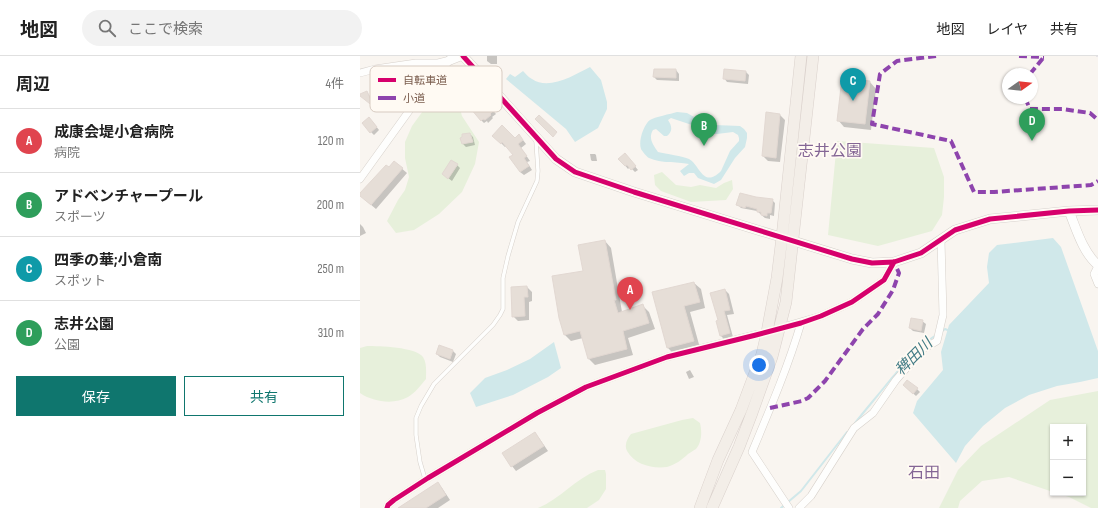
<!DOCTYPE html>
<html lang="ja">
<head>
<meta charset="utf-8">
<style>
  body { margin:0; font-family:"Sofia Sans Condensed","Noto Sans JP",sans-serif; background:#f2f2f2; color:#222 }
  .controls { position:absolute; right:12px; bottom:12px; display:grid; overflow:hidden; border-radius:0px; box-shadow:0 1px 3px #0004 }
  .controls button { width:36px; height:36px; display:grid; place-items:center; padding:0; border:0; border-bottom:1px solid #e0e0e0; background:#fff; color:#222; font:20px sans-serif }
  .compass { position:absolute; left:642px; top:12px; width:36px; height:36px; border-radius:50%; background:#fff; box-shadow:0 1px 3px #0004; rotate:75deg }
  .you { position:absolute; left:399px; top:309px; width:14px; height:14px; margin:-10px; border:3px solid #fff; border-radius:50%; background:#1a73e8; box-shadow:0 0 0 6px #1a73e833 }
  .badge { display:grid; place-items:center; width:26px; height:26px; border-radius:50%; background:#0f766e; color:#fff; font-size:13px; font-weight:700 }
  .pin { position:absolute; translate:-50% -33px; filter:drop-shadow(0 1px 2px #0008) }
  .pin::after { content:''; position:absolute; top:21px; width:14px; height:12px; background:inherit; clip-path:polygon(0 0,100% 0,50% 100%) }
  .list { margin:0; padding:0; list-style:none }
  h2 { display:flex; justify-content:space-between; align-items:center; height:52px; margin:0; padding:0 16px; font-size:17px }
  h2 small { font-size:13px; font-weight:400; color:#767676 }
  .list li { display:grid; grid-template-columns:26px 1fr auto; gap:12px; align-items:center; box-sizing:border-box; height:64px; padding:0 16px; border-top:1px solid #e0e0e0 }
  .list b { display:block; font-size:15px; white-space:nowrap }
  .list p { margin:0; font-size:13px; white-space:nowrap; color:#767676 }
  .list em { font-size:13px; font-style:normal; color:#767676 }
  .actions { display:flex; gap:8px; padding:12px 16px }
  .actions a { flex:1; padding:9px 0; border:1px solid #0f766e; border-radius:0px; text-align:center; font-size:14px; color:#0f766e }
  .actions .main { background:#0f766e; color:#fff }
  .icon { flex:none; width:22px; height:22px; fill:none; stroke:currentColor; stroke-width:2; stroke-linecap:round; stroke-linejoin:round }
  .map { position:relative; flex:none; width:738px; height:452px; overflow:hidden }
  header { display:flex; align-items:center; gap:24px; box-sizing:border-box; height:56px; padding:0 20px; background:#fff; border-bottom:1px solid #e0e0e0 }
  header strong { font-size:19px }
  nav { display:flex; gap:22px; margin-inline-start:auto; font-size:14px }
  .search { width:280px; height:36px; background:#f2f2f2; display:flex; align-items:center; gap:10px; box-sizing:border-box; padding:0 14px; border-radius:22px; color:#767676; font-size:15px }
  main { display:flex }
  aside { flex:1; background:#fff }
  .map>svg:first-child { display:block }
</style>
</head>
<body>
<header>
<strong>地図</strong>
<div class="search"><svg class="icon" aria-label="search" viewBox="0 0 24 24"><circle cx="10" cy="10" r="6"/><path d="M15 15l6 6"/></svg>ここで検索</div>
<nav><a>地図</a><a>レイヤ</a><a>共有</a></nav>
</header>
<main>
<aside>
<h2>周辺<small>4件</small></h2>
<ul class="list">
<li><span class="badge" style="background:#e0444e">A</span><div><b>成康会堤小倉病院</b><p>病院</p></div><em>120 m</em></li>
<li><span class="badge" style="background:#2e9e5b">B</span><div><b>アドベンチャープール</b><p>スポーツ</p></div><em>200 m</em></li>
<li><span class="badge" style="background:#0f9aa8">C</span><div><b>四季の華;小倉南</b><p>スポット</p></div><em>250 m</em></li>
<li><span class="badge" style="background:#2e9e5b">D</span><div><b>志井公園</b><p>公園</p></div><em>310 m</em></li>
</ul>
<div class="actions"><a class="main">保存</a><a>共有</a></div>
</aside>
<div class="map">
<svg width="738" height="452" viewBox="0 0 738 452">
  <rect width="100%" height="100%" fill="#f9f5f0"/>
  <path fill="#e7f0db" d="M82,40L99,49L102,60L119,86L115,108L102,136L79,158L54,174L36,177L27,165L38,144L45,134L49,121L45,102V86L52,70L68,48Z
    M477,85L574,92L584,121V141L582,159L572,175L518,190L468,179Z
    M302,116L316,129L331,131L340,129L356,132L364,127L372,124L373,133L366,144L331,146L301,135L295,129L294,119Z
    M7,290C19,290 56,291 63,301C67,307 66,316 66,323C61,329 55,337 48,341C34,349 13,346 0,337V292Z
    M738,335V452H731L709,441L696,437H723V371H693V436L649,421L622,425L600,445L598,452H579L598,414L621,390L690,344Z
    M333,362L340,367C342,375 342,386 336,393C333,395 331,396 328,398C323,403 315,409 307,411C293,413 275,409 267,395C264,389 267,383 271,378L322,364Z
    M238,414H245L246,418V433L239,444L227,452H178C200,443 215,423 238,414Z"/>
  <path fill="#d0e8ea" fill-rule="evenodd" d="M230,11L241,24L247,46V53L238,72L215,86L206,73L146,23L150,18L155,21L163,15C165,17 168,21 172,23C189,35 214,19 230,11Z
    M317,56L327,57L345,67L355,69L380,70L384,73L387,77V82L385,91L375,102L361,124L354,128L338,122L334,117H329L324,120L320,115L329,108C315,105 302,108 289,102C287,101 282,95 281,93C278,85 284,68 290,64C294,61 311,58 317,56ZM311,62L332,69L345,78H357L373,76L378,79L379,82V85L370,95L361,115C343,133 340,109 329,103C323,100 306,98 298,96C293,89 288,82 293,74L296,73L304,80H307C313,75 312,70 308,64Z
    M693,182L701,191L738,295V322L720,326L697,330L669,339L645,352L623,370L605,390L596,407L553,357L557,345L583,314L581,296L589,269L629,227L627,211L629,197L637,189Z
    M194,286L201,312L188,321L153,339L116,351L110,337L125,322L147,314L170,303Z"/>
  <path fill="#0003" d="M127,0H137V8H131L127,5Z
    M316,14L319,18V25L297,24L294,21Z
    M386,16L389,19L388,28L367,26L364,22Z
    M107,17L133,46L129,50L136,58L132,61L133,62L128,67L127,65L124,67L121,64L111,45Z
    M510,26L516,33L511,74L484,71L478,64Z
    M7,36L9,39L15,51L3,41Z
    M420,59L425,64L420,106L408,105L403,100Z
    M12,65L19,74L14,79L11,76Z
    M110,78L113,81L115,89L106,91L103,88L102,82Z
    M134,80L163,84L166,88L161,92L170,105L167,106L172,114L164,119L160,116L155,99L147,90L145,91Z
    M230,98H235L236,99L237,105H232L231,104Z
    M268,102L278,114L275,116L270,111L268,113L260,103Z
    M34,106L47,117L16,153L4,143Z
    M97,109L100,112L92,125L83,118Z
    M412,144L415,147L414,160L410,159V163L405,162L397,155L381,152L378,149Z
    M0,168L3,171L6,177L0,180Z
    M245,185L251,192L262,256L282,249L289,256L295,273L268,282L273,299L235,309L229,303L223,282L211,285L205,279L224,216Z
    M334,227L341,233L345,252L330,256L340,292L314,298L308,292L294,237Z
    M167,231L172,236V245L169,246V264L158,265L153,260Z
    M365,234L369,238L374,258L367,259L373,281L365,284L360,279L359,265Z
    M562,265L566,268L564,277L553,275L550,272Z
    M80,290L93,295L96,298L93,306L80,301L77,298Z
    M330,314L334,321L329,323L326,316Z
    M547,332L557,333L560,336L556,340Z
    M174,377L179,382L188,395L156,415L152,410Z
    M78,428L82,432L90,444L78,452H39Z"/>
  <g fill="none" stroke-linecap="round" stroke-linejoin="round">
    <path stroke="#d0e8ea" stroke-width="2" d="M581,276L585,273L590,275
      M495,367C507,352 519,338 531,323C545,307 557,291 576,279
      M421,452L441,435L487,376"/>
  </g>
  <path fill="#e6ded7" stroke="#e2d8d2" d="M294,13H316V22L293,21Z
    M364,13L386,15L385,25L363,23Z
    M107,16L131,42L127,46L133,55L130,58L131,59L125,64L123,63L121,65L106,47L109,45L100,35L102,32L96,25Z
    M482,22L510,25L505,68L477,65Z
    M7,35L14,51L0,40V38Z
    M406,56L420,58L416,102L402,100Z
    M179,59L197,76L193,81L175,63Z
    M9,61L17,71L10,77L2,67Z
    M142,69L155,82L159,78L163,84L158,88L167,100L164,102L169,110L160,116L149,101L153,99L142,86L141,88L132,80Z
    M110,77L113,86L102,88L100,82L102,81V78Z
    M265,97L276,110L271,114L267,109L265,110L258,103Z
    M91,104L98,108L88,123L82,118Z
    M34,105L43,112L11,149L0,140V137L26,109L29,111Z
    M380,137L396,141L413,143L411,157H407V160L401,159V156H397V153L386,150L385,152L376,149Z
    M245,184L256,244H254L258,257L283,248L289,267L263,275L267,293L228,303L220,275L204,279L199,262L192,220L223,215L218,189Z
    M334,226L340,246L324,250L334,285L307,292L292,236Z
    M167,230L168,241H164L165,260L152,261L151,231Z
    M365,233L370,254L364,255L370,277L360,280L356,265L358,264L350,237Z
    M551,262L563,264L561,275L549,272Z
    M79,289L93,294L90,303L76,298Z
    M547,324L558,332L553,338L543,329Z
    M175,376L184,390L151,411L142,397Z
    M78,426L86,439L66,452H38Z"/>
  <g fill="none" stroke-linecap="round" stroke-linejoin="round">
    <g stroke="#d7d1cb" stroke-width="4.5">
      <path id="service" d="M65,423L60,406L56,379V362L61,350L74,328L133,269L140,259L143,253V222L148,200L158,166L177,125L178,115L176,85"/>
    </g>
    <g stroke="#d7d1cb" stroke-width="8">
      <path id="minor" d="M0,17L15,13L56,7H78L90,4
        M0,123L67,30L90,4
        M738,210L734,218L738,228
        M423,271L461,260L492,246L524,224L534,206
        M27,452L28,449L34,444L68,422L177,357L226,331L307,301L398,278
        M429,452L392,396C410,353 428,311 441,267
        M439,452L451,440L494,372L513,357L536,324L563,293L577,285L583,259L581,184"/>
    </g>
    <g stroke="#d7d1cb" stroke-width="10">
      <path id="tertiary" d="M103,0L196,103L215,116L274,136L492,203L512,207L534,206L561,197L595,174L630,163L709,155L738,154
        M90,4L100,0
        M709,155C716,172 723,197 738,209"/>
    </g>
    <g stroke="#dad1cc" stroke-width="12">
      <path id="primary" d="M340,452L358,404L381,354L402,298L407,276L417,222L422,181L441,0
        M352,452L379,391L392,357L412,301L426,246L453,0"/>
    </g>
    <use href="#service" stroke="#fefefd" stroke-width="3.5"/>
    <use href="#minor" stroke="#fefefd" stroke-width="7"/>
    <use href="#tertiary" stroke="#fefefd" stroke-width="9"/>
    <use href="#primary" stroke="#f3eee8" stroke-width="11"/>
    <path stroke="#e6e3e7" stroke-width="2" stroke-dasharray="6 4" stroke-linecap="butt" d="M736,0H738"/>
    <path stroke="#8e44ad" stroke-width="4" stroke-dasharray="8 4" stroke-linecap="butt" d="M576,0L537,5L520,18L512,68L591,85L614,136H634L731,129L738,125
      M659,0L684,1
      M670,18L684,1
      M665,42L670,53H702L730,57L738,64
      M410,352L442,345L448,342L465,325L503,273L518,258L533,234L539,217L534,206"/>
    <g stroke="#fffaf3" stroke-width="8">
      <path id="cycleway" d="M103,0L196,103L215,116L274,136L492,203L512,207L534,206L561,197L595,174L630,163L709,155L738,154
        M27,452L28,449L34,444L68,422L177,357L226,331L307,301L396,279L441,267L461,260L492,246L524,224L534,206"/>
    </g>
    <use href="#cycleway" stroke="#d6006c" stroke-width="5"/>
  </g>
  <g text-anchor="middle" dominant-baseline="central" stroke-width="3.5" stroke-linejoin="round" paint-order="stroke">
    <g font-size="15" font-style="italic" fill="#437c86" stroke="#fffaf3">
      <text transform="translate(554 301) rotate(-45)">稗田川</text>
    </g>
    <g font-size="16" fill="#846695" stroke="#fffaf3">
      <text x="470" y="95">志井公園</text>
      <text x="564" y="417">石田</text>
    </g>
  </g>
  <rect x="10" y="10" width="132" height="46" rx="6" fill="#fffaf3" stroke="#d7cbc1" stroke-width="1"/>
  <rect x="18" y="22" width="18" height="4" fill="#d6006c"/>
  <rect x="18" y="40" width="18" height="4" fill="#8e44ad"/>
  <g font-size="11" fill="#7a5c4d">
    <text x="43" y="28">自転車道</text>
    <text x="43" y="46">小道</text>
  </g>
</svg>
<div class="controls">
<button>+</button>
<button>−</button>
</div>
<svg class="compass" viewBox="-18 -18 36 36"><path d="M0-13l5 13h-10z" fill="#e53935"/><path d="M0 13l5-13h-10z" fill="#767676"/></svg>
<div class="you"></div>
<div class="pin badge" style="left:270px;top:254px;background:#e0444e">A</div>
<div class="pin badge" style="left:344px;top:90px;background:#2e9e5b">B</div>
<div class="pin badge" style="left:493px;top:45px;background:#0f9aa8">C</div>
<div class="pin badge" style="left:672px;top:85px;background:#2e9e5b">D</div>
</div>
</main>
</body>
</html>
